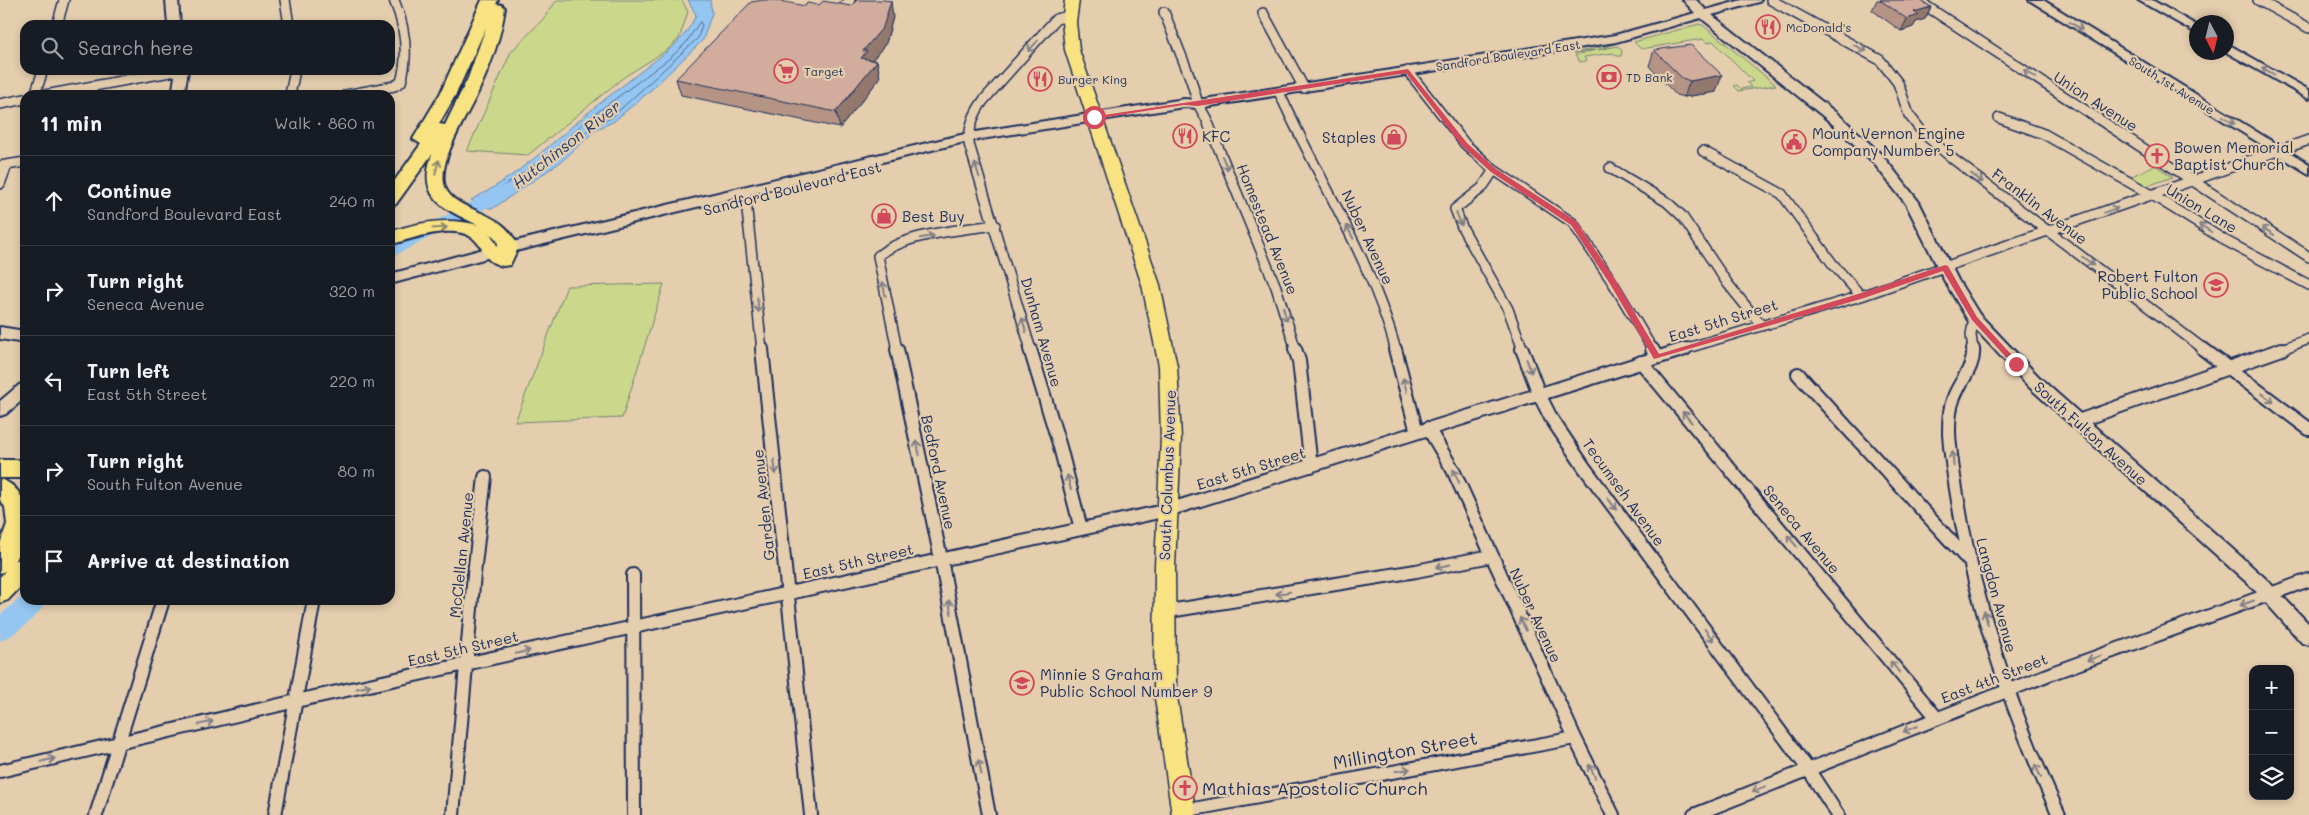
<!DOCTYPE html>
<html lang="en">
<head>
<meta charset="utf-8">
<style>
  body { margin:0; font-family:Mali,sans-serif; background:#242831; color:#f1f3f6 }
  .controls { position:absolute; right:15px; bottom:15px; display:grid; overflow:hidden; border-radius:10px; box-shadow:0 2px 8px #0003 }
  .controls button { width:45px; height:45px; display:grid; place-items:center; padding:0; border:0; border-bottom:1px solid #363941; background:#171b24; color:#f1f3f6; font:25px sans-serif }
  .compass { position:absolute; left:2189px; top:15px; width:45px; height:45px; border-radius:50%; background:#171b24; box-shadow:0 2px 8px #0003; rotate:173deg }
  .stop { position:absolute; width:15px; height:15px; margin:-11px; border:4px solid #d1495b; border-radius:50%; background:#fff }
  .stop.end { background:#d1495b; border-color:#fff; box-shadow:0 1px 5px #0008 }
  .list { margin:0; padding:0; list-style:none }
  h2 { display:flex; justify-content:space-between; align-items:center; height:65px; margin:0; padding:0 20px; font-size:21px }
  h2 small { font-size:16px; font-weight:400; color:#9ea1a6 }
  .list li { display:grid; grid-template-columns:32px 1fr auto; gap:15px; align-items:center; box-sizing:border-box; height:90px; padding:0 20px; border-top:1px solid #363941 }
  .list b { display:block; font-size:19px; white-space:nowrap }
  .list p { margin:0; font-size:16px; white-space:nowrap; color:#9ea1a6 }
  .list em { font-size:16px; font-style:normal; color:#9ea1a6 }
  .icon { flex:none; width:28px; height:28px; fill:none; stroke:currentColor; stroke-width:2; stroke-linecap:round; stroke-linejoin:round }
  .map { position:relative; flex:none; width:2309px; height:815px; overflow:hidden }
  .search { position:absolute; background:#171b24; box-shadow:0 2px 8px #0003; left:20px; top:20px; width:375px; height:55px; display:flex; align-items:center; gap:12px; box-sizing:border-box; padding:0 18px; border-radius:15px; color:#9ea1a6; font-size:19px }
  .panel { position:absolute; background:#171b24; box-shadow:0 2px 8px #0003; left:20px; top:90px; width:375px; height:515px; border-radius:15px }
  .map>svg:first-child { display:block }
</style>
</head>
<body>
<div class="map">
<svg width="2309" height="815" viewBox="0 0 2309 815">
  <rect width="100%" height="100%" fill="#e5ceae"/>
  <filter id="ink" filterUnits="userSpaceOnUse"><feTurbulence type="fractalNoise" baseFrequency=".02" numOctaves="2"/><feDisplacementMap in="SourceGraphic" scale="10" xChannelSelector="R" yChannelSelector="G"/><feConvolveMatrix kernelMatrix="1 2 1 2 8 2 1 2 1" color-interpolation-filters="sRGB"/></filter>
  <g filter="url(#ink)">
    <path fill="#cbd78a" stroke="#738374" d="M557,0H682L688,12L679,39L667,50L624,77L528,155L467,151L511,52L543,19Z
      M1699,24L1704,26L1776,85L1739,91L1734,86L1737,85L1741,89L1751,87L1747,83L1753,81L1713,41L1707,43L1703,39L1641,49L1634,42Z
      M1615,44L1598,50L1618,46L1622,51L1621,56H1617L1613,53L1584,57L1586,61L1580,62L1575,55L1596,50L1574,53Z
      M2155,165L2173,177L2144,187L2128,178Z
      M664,284L622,418L515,422L567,286Z"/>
    <path fill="#94c6f1" stroke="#648ab6" d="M688,0H710L712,13L703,40L651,90L613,122L597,129L562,161L492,209L471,200C513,179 548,147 584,116C603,100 624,85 644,69C667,51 683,43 696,15Z"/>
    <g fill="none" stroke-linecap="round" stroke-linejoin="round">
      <path stroke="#4b6b99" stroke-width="1" d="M700,22L702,25L698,38L611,118L594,125L559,157L491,202L486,201L487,197L544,159L587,120L670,58L685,44Z"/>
      <path fill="#94c6f1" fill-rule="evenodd" d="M507,184L513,186L516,190L513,194L390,258V244Z
        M25,594V600H47C40,615 16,635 0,641V615Z"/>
      <g stroke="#1b2f5e" stroke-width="12">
        <path id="street-far1" d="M285,0L289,25
          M1771,0L1880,60L1898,83L1909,115L1923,133L1953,159L2205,350
          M1917,0L2309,257
          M2258,0L2309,28
          M1164,12L1191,80L1198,104L1206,118L1276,287L1296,350
          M838,13L850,0
          M1263,13L1304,88
          M57,25L64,0
          M1408,71L1465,144L1494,170L1573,223L1613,283L1653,350
          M1279,92C1319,181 1369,254 1396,350
          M35,95L43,70
          M45,95L181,70
          M290,95L295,70
          M346,95L394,86L401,82C409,54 405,26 394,0
          M0,104L25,99
          M1999,118L2044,134L2152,195L2226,241L2309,285
          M1703,151L1782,194L1832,263L1861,296
          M0,166L25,162
          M1610,168L1667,202L1682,216L1728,284L1762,326
          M1494,170L1482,188L1455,209L1462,227L1508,309L1523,350
          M0,184L7,165
          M745,192L762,350
          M897,350L878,256C905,233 961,230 995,225
          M1031,350L969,144C969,127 973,115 983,101L1056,19L1069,16
          M1681,350L1861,296L2309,140
          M1973,350L1971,335L1974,318
          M2279,350L2309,339"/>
      </g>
      <g stroke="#1b2f5e" stroke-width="16">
        <path id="street" d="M762,349L811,815
          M897,349L941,559L989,815
          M1030,349L1060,447L1081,529
          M1295,349L1299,361L1311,466
          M1395,349L1417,432
          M1522,349L1539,394L1551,418L1584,467L1808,769L1838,815
          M1652,349L1657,357
          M1973,349C1975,367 1960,381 1954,397C1949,409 1949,422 1949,434C1951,465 1957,495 1962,524C1982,626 2016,722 2059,815
          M2203,349L2309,429
          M1641,362L1937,718
          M1798,374L1968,560
          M2078,421L2282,349
          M1428,428L1453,470L1575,738L1613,815
          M633,575L634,815
          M1163,612L1416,571L1491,556
          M0,771L296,701L1168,510L1685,349
          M1183,811L1575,738
          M96,815L163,600
          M275,815L314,600
          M453,815L474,574L485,477
          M1694,815L2052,673L2309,580"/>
      </g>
      <g stroke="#1b2f5e" stroke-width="4">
        <path id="secondary" d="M166,0H178L180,25H168Z
          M1683,0H1696L1706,10L1742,0H1761L1759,2L1712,15L1839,115L1882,155L1919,202L1958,280L1979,314L2041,379L2265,578L2309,624V645L2302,643L2253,588L2029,387L1969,322L1944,280L1906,204L1872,161L1829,121L1701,18L1616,42L1198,108L1184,107L969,141L491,257L390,284V274L491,247L969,133L1184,99L1198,100L1615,35L1695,13Z
          M2029,0H2043L2309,164V174Z
          M2138,0H2152L2196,25V33Z
          M2226,43L2309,90V99L2226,52Z
          M176,70H188L184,95H172Z
          M0,327L25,331V343L0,339Z
          M25,383V398L6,414L0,416V401L19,385Z"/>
      </g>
      <g stroke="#1b2f5e" stroke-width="3">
        <path id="primary" d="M1065,0H1079L1076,22L1079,50L1160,285L1177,366L1181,438L1175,566L1176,691L1196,815H1172L1154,691L1155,566L1161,438L1159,366L1142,285L1065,50L1062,22Z"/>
      </g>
      <g stroke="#1b2f5e" stroke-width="4">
        <path id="highway" d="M482,0H498L496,4L502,5L505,8C501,36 492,62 480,88C470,112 436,161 445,187C455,214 506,208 518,248L510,265L503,266C483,261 487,253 476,241C458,221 411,239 390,245V232C419,222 448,217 478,225C442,208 417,198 432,154L396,204L390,206V187L421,144L413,139L440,94ZM486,27L468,78L445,125L439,124L456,94ZM490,233L497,240L499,249Z
          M0,460H25V478H0Z
          M0,479C35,491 30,535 15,561L25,556V582L8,600L0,603V577L5,571L0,573V544L7,524L5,507L0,500Z"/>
      </g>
      <use href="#street-far1" stroke="#e5ceae" stroke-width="9"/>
      <use href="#street" stroke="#e5ceae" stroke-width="12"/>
      <use href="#secondary" fill="#e5ceae" fill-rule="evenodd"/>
      <use href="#primary" fill="#f8e281" fill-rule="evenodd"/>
      <use href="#highway" fill="#f8e281" fill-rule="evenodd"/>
    </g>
    <path fill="#b59486" stroke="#1b2f5e" d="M1877,0H1920L1931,7L1925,19L1916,22L1913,27L1901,31L1872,10Z
      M819,5L851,6L893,17L886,43L872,60L877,61L880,78L840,128L681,95L676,79L805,6Z
      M1654,50L1716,92L1684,97L1676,95L1649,66Z"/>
    <path fill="#93786d" stroke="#1b2f5e" d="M891,1L893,17L886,43L870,63L861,58L863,51Z
      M1931,7L1925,19L1916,22L1913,27L1901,31L1907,19L1914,12Z
      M877,61L880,78L840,128L836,112Z
      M1722,75L1716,92L1684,97L1690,81Z"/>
    <path fill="#d2ac9c" stroke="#1b2f5e" d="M763,0H775L805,6L807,3L819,5L823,1L851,6L857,0H884L891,1L883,27L863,51H867L861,58L877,61L836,112L676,79L751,2Z
      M1880,0H1920L1931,7L1914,12L1919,15L1907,19Z
      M1691,45L1722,75L1690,81L1682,78L1654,50Z"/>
    <defs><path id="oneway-shaft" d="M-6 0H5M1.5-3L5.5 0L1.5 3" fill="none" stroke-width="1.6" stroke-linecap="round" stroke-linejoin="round" transform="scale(1.25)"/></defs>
    <g stroke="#807e86">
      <use href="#oneway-shaft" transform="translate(2076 26) rotate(32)"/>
      <use href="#oneway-shaft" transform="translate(1033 46) rotate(132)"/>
      <use href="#oneway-shaft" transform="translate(1860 48) rotate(26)"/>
      <use href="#oneway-shaft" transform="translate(2268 71) rotate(-150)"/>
      <use href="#oneway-shaft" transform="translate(2030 74) rotate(-147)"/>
      <use href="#oneway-shaft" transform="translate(2229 120) rotate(32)"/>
      <use href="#oneway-shaft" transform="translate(1225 163) rotate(67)"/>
      <use href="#oneway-shaft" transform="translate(977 170) rotate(-108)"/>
      <use href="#oneway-shaft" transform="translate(1977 178) rotate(37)"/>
      <use href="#oneway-shaft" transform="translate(2111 210) rotate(-20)"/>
      <use href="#oneway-shaft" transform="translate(1459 219) rotate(68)"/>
      <use href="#oneway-shaft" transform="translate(2205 228) rotate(-148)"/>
      <use href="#oneway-shaft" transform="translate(2268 231) rotate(-147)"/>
      <use href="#oneway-shaft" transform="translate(1350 232) rotate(-117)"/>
      <use href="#oneway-shaft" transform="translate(927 237) rotate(-10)"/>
      <use href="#oneway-shaft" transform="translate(2088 261) rotate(37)"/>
      <use href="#oneway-shaft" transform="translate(884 289) rotate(-102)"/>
      <use href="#oneway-shaft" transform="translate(758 305) rotate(84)"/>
      <use href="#oneway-shaft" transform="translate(1285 314) rotate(74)"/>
      <use href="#oneway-shaft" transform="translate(1024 325) rotate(-106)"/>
      <use href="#oneway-shaft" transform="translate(1529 366) rotate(70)"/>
      <use href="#oneway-shaft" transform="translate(1405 385) rotate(-104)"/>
      <use href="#oneway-shaft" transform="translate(2268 398) rotate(38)"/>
      <use href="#oneway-shaft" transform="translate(1687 417) rotate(-130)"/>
      <use href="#oneway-shaft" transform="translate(918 448) rotate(-102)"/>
      <use href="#oneway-shaft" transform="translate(1953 459) rotate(-95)"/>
      <use href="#oneway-shaft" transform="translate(775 467) rotate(84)"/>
      <use href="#oneway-shaft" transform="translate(1456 476) rotate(-115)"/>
      <use href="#oneway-shaft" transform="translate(1069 482) rotate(-104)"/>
      <use href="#oneway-shaft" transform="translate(1612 504) rotate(54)"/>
      <use href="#oneway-shaft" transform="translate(1792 541) rotate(-130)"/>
      <use href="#oneway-shaft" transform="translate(1443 566) rotate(169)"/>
      <use href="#oneway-shaft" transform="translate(1283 593) rotate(171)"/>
      <use href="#oneway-shaft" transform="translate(2247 603) rotate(161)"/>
      <use href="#oneway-shaft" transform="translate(950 607) rotate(-101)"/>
      <use href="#oneway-shaft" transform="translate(1986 618) rotate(-107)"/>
      <use href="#oneway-shaft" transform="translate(1523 624) rotate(-115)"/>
      <use href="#oneway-shaft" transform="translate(1709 635) rotate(54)"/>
      <use href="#oneway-shaft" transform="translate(523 652) rotate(-13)"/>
      <use href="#oneway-shaft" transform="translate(2094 658) rotate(160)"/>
      <use href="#oneway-shaft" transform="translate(1895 667) rotate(-129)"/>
      <use href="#oneway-shaft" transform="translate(364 687) rotate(-12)"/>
      <use href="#oneway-shaft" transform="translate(206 723) rotate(-14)"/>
      <use href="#oneway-shaft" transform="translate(1910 729) rotate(158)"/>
      <use href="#oneway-shaft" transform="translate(48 760) rotate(-13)"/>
      <use href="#oneway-shaft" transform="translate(980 767) rotate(-101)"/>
      <use href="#oneway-shaft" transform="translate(1403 770) rotate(-10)"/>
      <use href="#oneway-shaft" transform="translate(1592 771) rotate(-116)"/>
      <use href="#oneway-shaft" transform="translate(2038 771) rotate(-115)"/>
      <use href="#oneway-shaft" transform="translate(1759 789) rotate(158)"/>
    </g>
    <g stroke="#8a8870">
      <use href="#oneway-shaft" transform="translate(437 167) rotate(-75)"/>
      <use href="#oneway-shaft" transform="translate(440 228) rotate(-4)"/>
    </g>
  </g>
  <path fill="#d1495b" d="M1408,69L1467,143L1496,169L1576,221L1616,281L1659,354L1858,294L1945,265L1948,266L1977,317L2020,364L2014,366L1972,320L1943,271L1864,298L1654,359L1610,284L1571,225L1491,172L1462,146L1406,73L1198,106L1184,105L1094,119L1091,117Z"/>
  <defs>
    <g id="restaurant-ring" transform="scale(1.25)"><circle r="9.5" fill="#e5ceae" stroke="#d1495b" stroke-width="1.5"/><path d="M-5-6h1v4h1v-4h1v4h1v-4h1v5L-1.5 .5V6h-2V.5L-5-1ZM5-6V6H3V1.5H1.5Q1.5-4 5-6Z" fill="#d1495b"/></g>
    <g id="supermarket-ring" transform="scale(1.25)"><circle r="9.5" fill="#e5ceae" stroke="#d1495b" stroke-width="1.5"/><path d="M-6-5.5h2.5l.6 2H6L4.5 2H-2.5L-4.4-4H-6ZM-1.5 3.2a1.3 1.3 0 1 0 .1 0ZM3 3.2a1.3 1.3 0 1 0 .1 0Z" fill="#d1495b"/></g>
    <g id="bank-ring" transform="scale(1.25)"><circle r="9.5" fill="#e5ceae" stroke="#d1495b" stroke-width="1.5"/><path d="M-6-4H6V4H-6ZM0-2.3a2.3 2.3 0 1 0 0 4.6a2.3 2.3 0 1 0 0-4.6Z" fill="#d1495b"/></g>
    <g id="shop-ring" transform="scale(1.25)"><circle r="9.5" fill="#e5ceae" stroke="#d1495b" stroke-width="1.5"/><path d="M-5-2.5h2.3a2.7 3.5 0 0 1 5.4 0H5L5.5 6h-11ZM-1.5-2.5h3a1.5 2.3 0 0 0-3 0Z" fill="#d1495b"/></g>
    <g id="civic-ring" transform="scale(1.25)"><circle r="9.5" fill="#e5ceae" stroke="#d1495b" stroke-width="1.5"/><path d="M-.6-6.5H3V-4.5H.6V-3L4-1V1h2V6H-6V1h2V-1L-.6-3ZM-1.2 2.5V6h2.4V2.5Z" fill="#d1495b"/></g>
    <g id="church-ring" transform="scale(1.25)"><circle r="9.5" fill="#e5ceae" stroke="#d1495b" stroke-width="1.5"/><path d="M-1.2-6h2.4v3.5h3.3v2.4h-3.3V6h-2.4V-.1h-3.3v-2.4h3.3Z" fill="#d1495b"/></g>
    <g id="school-ring" transform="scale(1.25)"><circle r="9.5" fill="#e5ceae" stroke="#d1495b" stroke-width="1.5"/><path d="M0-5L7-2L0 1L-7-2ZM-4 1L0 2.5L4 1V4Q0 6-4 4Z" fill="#d1495b"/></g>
  </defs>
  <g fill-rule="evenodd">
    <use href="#restaurant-ring" x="1768" y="27"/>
    <use href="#supermarket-ring" x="786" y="71"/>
    <use href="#bank-ring" x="1609" y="77"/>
    <use href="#restaurant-ring" x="1040" y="79"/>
    <use href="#restaurant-ring" x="1185" y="136"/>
    <use href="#shop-ring" x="1394" y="137"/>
    <use href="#civic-ring" x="1794" y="142"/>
    <use href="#church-ring" x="2157" y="156"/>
    <use href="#shop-ring" x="884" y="216"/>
    <use href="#school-ring" x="2216" y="285"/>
    <use href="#school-ring" x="1022" y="683"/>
    <use href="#church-ring" x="1185" y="788"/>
  </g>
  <g text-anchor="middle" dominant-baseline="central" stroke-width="4.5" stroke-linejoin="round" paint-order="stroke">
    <g font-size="12" fill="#1b2f5e" stroke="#e5ceae" text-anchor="start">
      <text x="1786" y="27">McDonald's</text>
      <text x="804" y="71">Target</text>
      <text x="1626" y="77">TD Bank</text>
      <text x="1058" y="79">Burger King</text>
    </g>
    <g font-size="12" fill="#1b2f5e" stroke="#e5ceae">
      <text transform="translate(1508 55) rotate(-9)">Sandford Boulevard East</text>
      <text transform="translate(2172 85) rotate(32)">South 1st Avenue</text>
    </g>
    <g font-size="15" fill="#1b2f5e" stroke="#e5ceae">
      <text transform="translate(2096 101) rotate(33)">Union Avenue</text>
      <text transform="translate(792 188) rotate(-14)">Sandford Boulevard East</text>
      <text transform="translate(2040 206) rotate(37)">Franklin Avenue</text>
      <text transform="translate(2202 208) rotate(31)">Union Lane</text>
      <text transform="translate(1268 229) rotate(68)">Homestead Avenue</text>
      <text transform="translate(1368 237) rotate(65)">Nuber Avenue</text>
      <text transform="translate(1723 320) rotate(-17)">East 5th Street</text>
      <text transform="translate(1042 332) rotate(74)">Dunham Avenue</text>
      <text transform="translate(2091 433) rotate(42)">South Fulton Avenue</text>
      <text transform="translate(1251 468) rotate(-17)">East 5th Street</text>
      <text transform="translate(939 472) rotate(78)">Bedford Avenue</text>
      <text transform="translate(1167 475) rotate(-88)">South Columbus Avenue</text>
      <text transform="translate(1624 492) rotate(54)">Tecumseh Avenue</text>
      <text transform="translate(763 505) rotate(-96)">Garden Avenue</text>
      <text transform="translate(1802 529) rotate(50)">Seneca Avenue</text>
      <text transform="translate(461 555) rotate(-84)">McClellan Avenue</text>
      <text transform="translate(858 561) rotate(-13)">East 5th Street</text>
      <text transform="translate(1997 595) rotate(75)">Langdon Avenue</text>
      <text transform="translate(1536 615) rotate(65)">Nuber Avenue</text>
      <text transform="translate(463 648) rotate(-13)">East 5th Street</text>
      <text transform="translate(1994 678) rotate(-21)">East 4th Street</text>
    </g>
    <g font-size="15" fill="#1b2f5e" stroke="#e5ceae" text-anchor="start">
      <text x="1812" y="133">Mount Vernon Engine<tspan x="1812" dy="17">Company Number 5</tspan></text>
      <text x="1202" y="136">KFC</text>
      <text x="1376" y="137" text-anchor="end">Staples</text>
      <text x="2174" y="147">Bowen Memorial<tspan x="2174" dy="17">Baptist Church</tspan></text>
      <text x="902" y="216">Best Buy</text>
      <text x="2198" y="276" text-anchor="end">Robert Fulton<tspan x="2198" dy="17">Public School</tspan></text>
      <text x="1040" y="674">Minnie S Graham<tspan x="1040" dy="17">Public School Number 9</tspan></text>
    </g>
    <g font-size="16" font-style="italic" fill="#273e6d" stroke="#e5ceae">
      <text transform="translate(566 144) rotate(-38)">Hutchinson River</text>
    </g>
    <g font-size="18" fill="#1b2f5e" stroke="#e5ceae">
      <text transform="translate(1405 750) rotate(-10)">Millington Street</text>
    </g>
    <g font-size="18" fill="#1b2f5e" stroke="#e5ceae" text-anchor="start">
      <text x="1202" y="788">Mathias Apostolic Church</text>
    </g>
  </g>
</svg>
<div class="controls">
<button>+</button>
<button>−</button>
<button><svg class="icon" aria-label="layers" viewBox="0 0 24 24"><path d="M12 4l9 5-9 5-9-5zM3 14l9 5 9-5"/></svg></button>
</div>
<svg class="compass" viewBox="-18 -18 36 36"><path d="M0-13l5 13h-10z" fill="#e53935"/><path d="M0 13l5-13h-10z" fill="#9ea1a6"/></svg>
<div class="stop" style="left:1094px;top:117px"></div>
<div class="stop end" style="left:2016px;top:364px"></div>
<div class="search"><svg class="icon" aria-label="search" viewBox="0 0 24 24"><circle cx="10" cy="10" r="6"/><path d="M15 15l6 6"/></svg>Search here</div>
<section class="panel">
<h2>11 min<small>Walk · 860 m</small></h2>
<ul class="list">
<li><svg class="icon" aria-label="ahead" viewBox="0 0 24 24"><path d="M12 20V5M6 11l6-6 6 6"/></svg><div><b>Continue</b><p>Sandford Boulevard East</p></div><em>240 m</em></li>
<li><svg class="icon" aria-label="right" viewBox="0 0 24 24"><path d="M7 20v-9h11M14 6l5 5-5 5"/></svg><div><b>Turn right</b><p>Seneca Avenue</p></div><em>320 m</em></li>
<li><svg class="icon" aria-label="left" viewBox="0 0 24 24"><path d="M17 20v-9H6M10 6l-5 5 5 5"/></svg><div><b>Turn left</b><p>East 5th Street</p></div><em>220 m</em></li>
<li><svg class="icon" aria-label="right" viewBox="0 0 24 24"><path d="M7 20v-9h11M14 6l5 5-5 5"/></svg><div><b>Turn right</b><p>South Fulton Avenue</p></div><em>80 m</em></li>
<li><svg class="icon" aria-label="arrive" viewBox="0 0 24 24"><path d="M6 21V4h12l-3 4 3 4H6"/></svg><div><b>Arrive at destination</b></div></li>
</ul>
</section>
</div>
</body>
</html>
